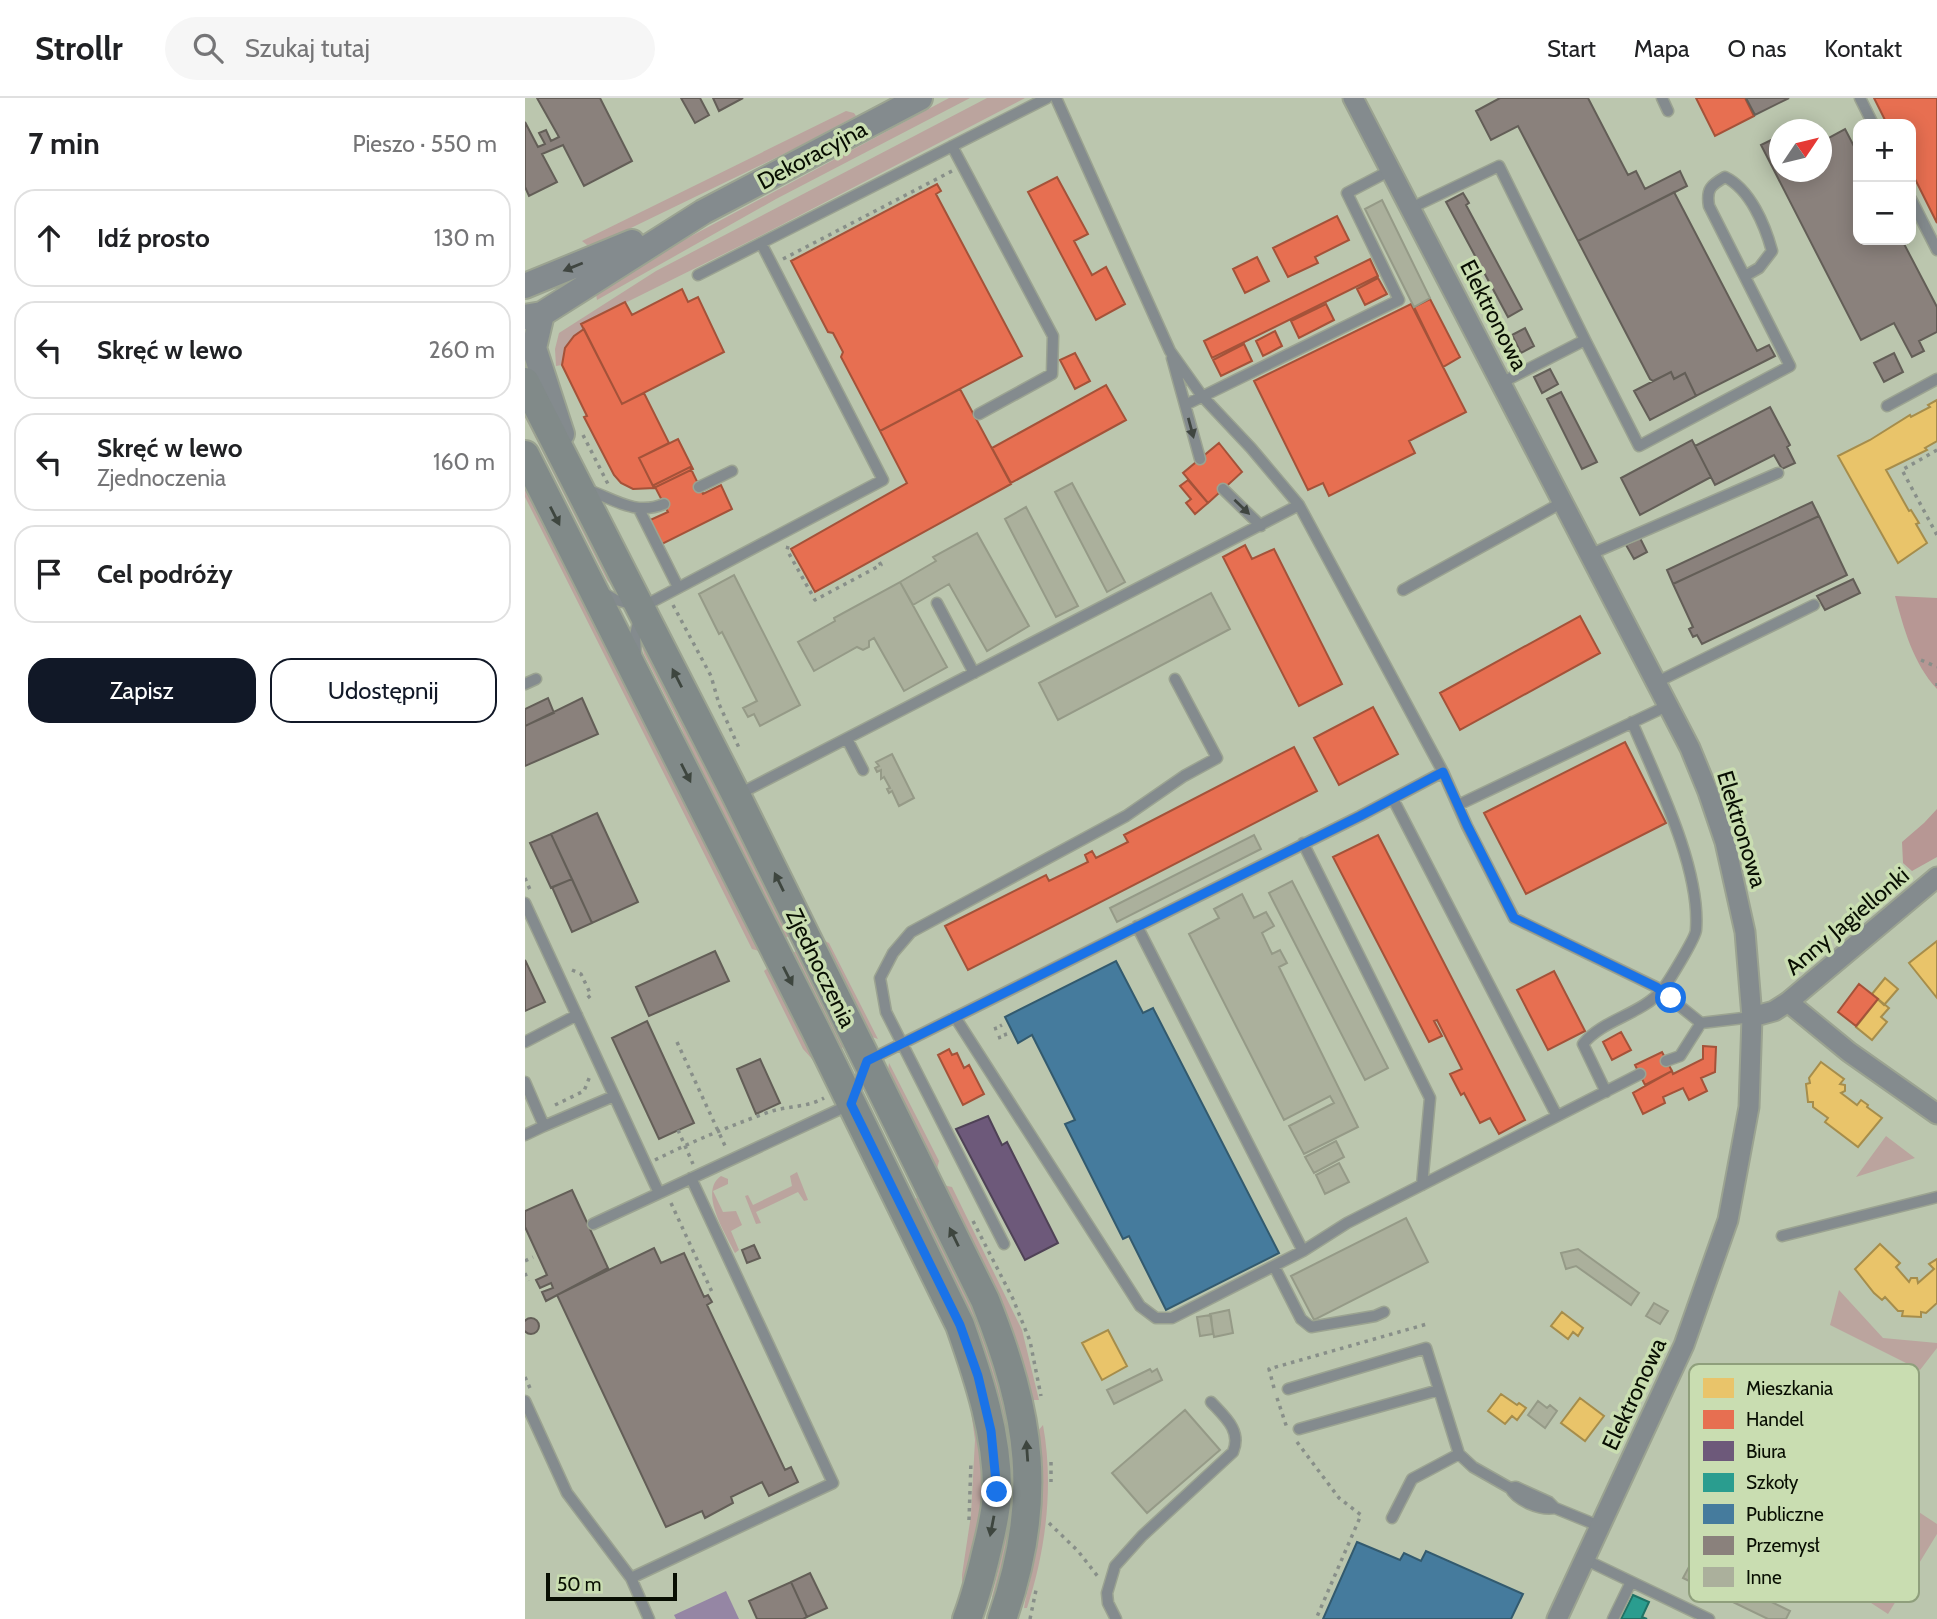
<!DOCTYPE html>
<html lang="pl">
<head>
<meta charset="utf-8">
<style>
  body { margin:0; font-family:Cabin,sans-serif; background:#f6f6f6; color:#202124 }
  .controls { position:absolute; right:21px; top:21px; display:grid; overflow:hidden; border-radius:14px; box-shadow:0 4px 18px #0003 }
  .controls button { width:63px; height:63px; display:grid; place-items:center; padding:0; border:0; border-bottom:2px solid #e0e0e0; background:#fff; color:#202124; font:35px sans-serif }
  .compass { position:absolute; left:1244px; top:21px; width:63px; height:63px; border-radius:50%; background:#fff; box-shadow:0 4px 18px #0003; rotate:55deg }
  .scale { position:absolute; left:21px; bottom:18px; width:131px; box-sizing:border-box; padding-left:7px; border:4px solid #080e02; border-top:0; font-size:19px; line-height:24px; white-space:nowrap; color:#080e02; -webkit-text-stroke:5px #c9ddb1; paint-order:stroke }
  .stop { position:absolute; width:21px; height:21px; margin:-16px; border:5px solid #1a73e8; border-radius:50%; background:#fff }
  .stop.end { background:#1a73e8; border-color:#fff; box-shadow:0 2px 7px #0008 }
  .list { margin:0; padding:0; list-style:none }
  h2 { display:flex; justify-content:space-between; align-items:center; height:91px; margin:0; padding:0 28px; font-size:30px }
  h2 small { font-size:23px; font-weight:400; color:#757577 }
  .list li { display:grid; grid-template-columns:46px 1fr auto; gap:21px; align-items:center; box-sizing:border-box; height:98px; margin:0 14px 14px; padding:0 14px; border:2px solid #e0e0e0; border-radius:21px }
  .list b { display:block; font-size:26px; white-space:nowrap }
  .list p { margin:0; font-size:23px; white-space:nowrap; color:#757577 }
  .list em { font-size:23px; font-style:normal; color:#757577 }
  .actions { display:flex; gap:14px; padding:21px 28px }
  .actions a { flex:1; padding:16px 0; border:2px solid #111827; border-radius:21px; text-align:center; font-size:24px; color:#111827 }
  .actions .main { background:#111827; color:#fff }
  .icon { flex:none; width:38px; height:38px; fill:none; stroke:currentColor; stroke-width:2; stroke-linecap:round; stroke-linejoin:round }
  .map { position:relative; flex:none; width:1412px; height:1521px; overflow:hidden }
  header { display:flex; align-items:center; gap:42px; box-sizing:border-box; height:98px; padding:0 35px; background:#fff; border-bottom:2px solid #e0e0e0 }
  header strong { font-size:33px }
  nav { display:flex; gap:38px; margin-inline-start:auto; font-size:24px }
  .search { width:490px; height:63px; background:#f6f6f6; display:flex; align-items:center; gap:18px; box-sizing:border-box; padding:0 24px; border-radius:38px; color:#757577; font-size:26px }
  main { display:flex }
  aside { flex:1; background:#fff }
  .map>svg:first-child { display:block }
</style>
</head>
<body>
<header>
<strong>Strollr</strong>
<div class="search"><svg class="icon" aria-label="search" viewBox="0 0 24 24"><circle cx="10" cy="10" r="6"/><path d="M15 15l6 6"/></svg>Szukaj tutaj</div>
<nav><a>Start</a><a>Mapa</a><a>O nas</a><a>Kontakt</a></nav>
</header>
<main>
<aside>
<h2>7 min<small>Pieszo · 550 m</small></h2>
<ul class="list">
<li><svg class="icon" aria-label="ahead" viewBox="0 0 24 24"><path d="M12 20V5M6 11l6-6 6 6"/></svg><div><b>Idź prosto</b></div><em>130 m</em></li>
<li><svg class="icon" aria-label="left" viewBox="0 0 24 24"><path d="M17 20v-9H6M10 6l-5 5 5 5"/></svg><div><b>Skręć w lewo</b></div><em>260 m</em></li>
<li><svg class="icon" aria-label="left" viewBox="0 0 24 24"><path d="M17 20v-9H6M10 6l-5 5 5 5"/></svg><div><b>Skręć w lewo</b><p>Zjednoczenia</p></div><em>160 m</em></li>
<li><svg class="icon" aria-label="arrive" viewBox="0 0 24 24"><path d="M6 21V4h12l-3 4 3 4H6"/></svg><div><b>Cel podróży</b></div></li>
</ul>
<div class="actions"><a class="main">Zapisz</a><a>Udostępnij</a></div>
</aside>
<div class="map">
<svg width="1412" height="1521" viewBox="0 0 1412 1521">
  <rect width="100%" height="100%" fill="#bbc6ae"/>
  <path fill="#bba49e" d="M424,0H445L251,101L72,202L71,196L129,158Z
    M462,0H500L237,137L100,205L49,238L40,250L37,267L31,268L30,251L34,235L131,173Z
    M321,13L329,15L331,18L269,51L77,144L62,147L57,143Z
    M0,306L95,498L82,482L0,319Z
    M0,378L238,851L234,853L227,851L0,399Z
    M115,540L268,836L254,843L189,708L156,629L119,556Z
    M296,841L304,845L353,941L344,938Z
    M276,851L321,951L310,947L261,858Z
    M246,867L296,971L278,951L239,873Z
    M364,965L414,1063L412,1071L407,1072L362,980Z
    M1361,1038L1390,1060L1331,1079Z
    M272,1074L283,1102L279,1103L273,1094L231,1114L236,1125L231,1126L220,1098L223,1097L228,1107L267,1088L265,1078Z
    M196,1078L203,1081V1086L188,1093L198,1114L211,1113L217,1127L206,1133L214,1152L210,1155C201,1136 173,1094 196,1078Z
    M418,1087L427,1089L497,1232L514,1302H506Z
    M399,1097L469,1245L492,1368L485,1448L473,1501L467,1499C477,1459 484,1422 485,1381L385,1103Z
    M1314,1192L1358,1240L1412,1245V1250L1395,1272L1305,1227Z
    M439,1260L459,1365L457,1414L441,1490L437,1483V1477L446,1417L450,1342Z
    M518,1327C529,1387 521,1452 502,1510H499L500,1504C514,1447 523,1393 512,1334Z
    M1371,1399L1412,1426V1436L1363,1516L1320,1488Z"/>
  <path fill="#b79794" d="M1370,498L1412,500V591C1388,565 1379,531 1370,498Z
    M1412,711V759L1387,773L1378,765L1377,744L1399,725Z"/>
  <path fill="#9586a4" d="M201,1493L214,1521H151L149,1517Z"/>
  <path fill="#e9c46a" stroke="#a68d4b" stroke-width="2" d="M1412,302V343L1400,350L1402,352L1361,372L1384,413L1386,412L1394,425L1391,426L1402,445L1373,465L1313,358L1345,342L1385,317L1386,319L1405,309L1403,307Z
    M1412,843V900L1384,865Z
    M1360,880L1373,891L1359,907L1347,896Z
    M1353,901L1364,910L1356,919L1362,924L1347,942L1331,929Z
    M1296,964L1319,981L1315,986L1320,987V993L1316,995L1332,1007L1336,1002L1343,1007L1342,1009L1357,1020L1333,1049L1300,1024L1303,1020L1288,1009V1004H1283L1281,986L1285,985L1284,980Z
    M1355,1146L1375,1165L1371,1169L1384,1184L1386,1180H1392L1393,1185L1409,1171L1404,1166L1412,1161V1205L1401,1215L1396,1214V1219L1377,1218L1378,1213H1373L1360,1199L1357,1202L1349,1195L1330,1171Z
    M1037,1214L1058,1230L1053,1238L1048,1234L1043,1241L1026,1228Z
    M583,1232L602,1268L577,1282L557,1245Z
    M976,1296L992,1307L994,1305L1001,1310L992,1322L987,1318L980,1326L963,1313Z
    M1055,1300L1079,1318L1060,1343L1036,1325Z"/>
  <path fill="#e76f51" stroke="#a45239" stroke-width="2" d="M1171,0H1220L1229,18L1190,38Z
    M1349,0H1412V125L1386,73V26H1362Z
    M532,79L563,136L549,143L567,177L581,169L600,206L571,222L503,94Z
    M412,86L416,93L411,96L497,258L355,333L316,259L318,254L308,235L303,234L266,163Z
    M812,118L824,142L790,159L793,165L763,179L748,150Z
    M732,159L744,183L720,195L708,171Z
    M845,161L853,178L687,260L679,243Z
    M853,180L862,196L840,207L832,191Z
    M157,191L163,204L173,199L199,254L97,306L56,226L100,204L107,217Z
    M905,201L935,259L918,269L889,209Z
    M801,206L809,222L774,240L766,223Z
    M886,206L941,314L884,343L890,355L804,398L798,385L783,392L729,283Z
    M59,231L97,306L119,295L144,345L114,360L129,390L108,391L96,385L89,377L59,319L62,318L37,267L40,250L49,238Z
    M750,233L757,248L738,258L731,243Z
    M719,246L727,263L696,278L688,262Z
    M550,255L565,283L550,291L535,262Z
    M581,287L601,322L486,385L467,350Z
    M435,291L486,386L290,494L266,451L382,385L355,333Z
    M153,341L168,371L129,390L114,360Z
    M694,345L717,374L683,405L658,375Z
    M165,369L178,396L196,387L207,411L135,447L123,423L143,414L129,387Z
    M663,382L683,405L670,416L661,405L666,401L655,388Z
    M720,447L727,461L749,451L817,586L774,608L698,459Z
    M1055,518L1075,555L935,632L915,595Z
    M848,609L873,656L814,687L789,640Z
    M1100,644L1141,725L1001,796L959,715Z
    M769,649L792,693L443,872L420,828L521,777L524,783L563,764L560,757L567,753L571,760L603,744L599,737Z
    M853,737L1000,1022L974,1036L965,1020L955,1025L939,995L936,997L925,976L937,971L912,922L909,923L917,938L904,944L808,759Z
    M1029,873L1060,933L1023,952L992,892Z
    M1334,886L1353,901L1331,928L1313,914Z
    M1096,934L1106,952L1087,962L1078,944Z
    M1178,948L1191,949L1190,974L1176,980L1182,993L1164,1002L1158,990L1138,999L1140,1005L1118,1016L1108,995L1147,973L1148,976L1178,961Z
    M424,951L427,957L432,955L439,970L444,967L459,996L438,1007L413,957Z
    M1137,954L1147,973L1120,987L1110,967Z"/>
  <path fill="#6d597a" stroke="#4f4256" stroke-width="2" d="M463,1018L477,1047L482,1044L533,1145L500,1162L431,1031Z"/>
  <path fill="#2a9d8f" stroke="#207265" stroke-width="2" d="M1108,1497L1124,1504L1117,1519L1122,1521H1096Z"/>
  <path fill="#457b9d" stroke="#335a6e" stroke-width="2" d="M591,863L618,915L628,910L754,1155L641,1212L604,1138L598,1141L540,1026L550,1022L507,937L493,945L480,919Z
    M832,1444L875,1462L879,1455L896,1463L901,1453L998,1496L986,1521H798Z"/>
  <path fill="#8a817c" stroke="#635e57" stroke-width="2" d="M12,0H75L107,63L59,88L38,47L17,56L32,84L4,98L0,89V24L13,49L20,46L14,35L21,32L26,43L34,39Z
    M156,0H175L184,17L170,25Z
    M188,0H218L194,13Z
    M975,0H1063L1103,77L1111,73L1120,91L1155,73L1162,88L1053,143L993,28L966,42L951,13Z
    M1221,0H1264L1230,17Z
    M1320,31L1333,56V142H1377L1412,209V234L1394,243L1399,253L1387,259L1369,225L1336,242L1236,47L1254,38V74H1296V44Z
    M1149,94L1232,253L1244,247L1250,258L1171,298L1160,275L1149,281L1146,274L1128,283L1125,281L1053,143Z
    M938,95L944,105L941,107L997,211L983,219L921,104Z
    M1000,230L1009,248L996,255L987,237Z
    M1369,255L1378,274L1359,284L1349,265Z
    M1025,271L1033,286L1017,295L1009,279Z
    M1146,274L1149,281L1160,275L1171,298L1125,322L1109,293Z
    M1036,294L1072,364L1057,371L1022,301Z
    M1245,309L1265,347L1262,349L1270,365L1257,371L1249,357L1190,387L1170,348Z
    M1167,342L1186,379L1115,417L1096,380Z
    M1287,404L1294,418L1148,486L1142,472Z
    M1294,418L1322,477L1177,546L1172,537L1168,539L1164,531L1168,529L1148,486Z
    M1115,440L1122,454L1109,461L1101,447Z
    M1328,481L1335,495L1300,512L1292,498Z
    M23,600L29,615L0,628V611Z
    M57,600L73,636L0,668V628Z
    M72,715L113,804L67,825L26,736Z
    M26,736L47,781L26,790L5,745Z
    M47,781L67,825L47,834L27,789Z
    M190,853L204,883L124,918L111,889Z
    M0,862L20,904L0,913Z
    M122,923L169,1025L134,1041L87,940Z
    M235,961L255,1005L231,1016L212,971Z
    M47,1092L83,1170L21,1203L17,1194L28,1190L26,1185L15,1190L11,1182L22,1177L0,1129V1113Z
    M229,1147L235,1160L222,1165L217,1152Z
    M129,1150L136,1165L159,1155L179,1199L183,1197L187,1204L182,1207L260,1372L266,1369L273,1384L244,1398L237,1384L206,1399L208,1405L180,1420L177,1413L141,1429L32,1197Z
    M-2 1228a8 8 0 1 1 16 0a8 8 0 1 1-16 0Z
    M285,1475L302,1510L282,1519L266,1484Z
    M266,1484L282,1519L278,1521H232L224,1503Z"/>
  <path fill="#abb09c" stroke="#959a87" stroke-width="2" d="M857,102L905,200L889,209L840,111Z
    M547,385L600,484L582,494L530,394Z
    M501,409L553,508L531,519L480,421Z
    M452,435L504,528L462,553L424,486L388,507L375,484L411,463L408,459Z
    M209,477L275,607L235,628L229,616L223,619L218,610L232,603L197,534L194,536L174,496Z
    M375,484L422,569L379,593L349,540L344,543V549L338,552L332,549L289,573L273,544L310,523L309,520Z
    M686,495L705,531L533,622L514,585Z
    M367,656L389,700L374,708L367,693L364,695L362,691L365,690L359,679L356,681V672L352,674L350,670L354,668L351,664Z
    M729,737L736,751L592,824L585,810Z
    M767,783L863,970L840,982L744,795Z
    M717,796L729,820L741,814L749,828L737,835L747,856L755,852L762,865L754,869L833,1029L779,1056L764,1028L809,1005L805,998L759,1022L664,836L694,820L689,811Z
    M811,1043L819,1059L789,1075L780,1059Z
    M814,1065L824,1084L800,1096L791,1077Z
    M881,1120L903,1164L789,1222L766,1178Z
    M1053,1151L1114,1195L1106,1207L1051,1168L1041,1171L1036,1155Z
    M1129,1205L1143,1213L1135,1226L1121,1218Z
    M704,1212L708,1235L689,1239L685,1216Z
    M686,1217L688,1236L675,1238L672,1219Z
    M625,1271L627,1274L632,1271L637,1282L589,1306L582,1292Z
    M1013,1303L1022,1310L1025,1307L1032,1313L1020,1330L1003,1317Z
    M660,1312L695,1352L622,1415L587,1375Z
    M1166,1465L1265,1513L1261,1521H1243L1158,1480Z"/>
  <g fill="none" stroke-linecap="round" stroke-linejoin="round">
    <g stroke="#9ba391" stroke-width="13">
      <path id="service" d="M1137,0L1143,13
        M1335,0L1348,26
        M427,48L528,238L527,276L454,316
        M1386,101L1412,152
        M886,110L974,68L1060,242L976,285
        M173,177L522,0
        M1060,242L1114,348L1265,268L1184,108C1181,91 1186,87 1200,79C1225,91 1240,127 1247,153L1234,170L1220,178
        M647,260L675,361
        M660,307L874,202L822,95L866,72
        M1362,308L1412,281
        M174,389L207,373
        M61,391C89,401 110,418 139,406
        M698,391L736,428
        M114,411L153,489
        M1066,456L1253,375
        M878,492L1038,404
        M79,495L91,502L117,509L358,382L236,145
        M412,505L449,575
        M111,557L110,537L114,520
        M1132,584L1289,507
        M0,586L11,581
        M322,641L338,672
        M918,674L942,728L989,820L1131,889L1176,925L1227,919
        M214,696L774,407
        M868,701L1032,1018
        M933,707L1144,607
        M778,745L905,1000L897,1087
        M0,805L134,1095
        M612,828L778,1153
        M430,919L615,1208L631,1220H647L778,1153L822,1125L1115,976
        M0,944L52,917
        M1141,963L1155,958L1176,925
        M0,984L19,1028L89,998
        M1081,994L1058,946C1078,921 1116,917 1137,892C1143,885 1171,839 1171,832C1176,770 1131,681 1107,624
        M0,1037L19,1028
        M68,1126L326,1006L342,963L835,718L918,674L774,407L726,350L677,298L645,253L531,0
        M1257,1138L1412,1099
        M479,1146L361,914L355,880L368,855L386,834L601,718L659,678L692,660L650,581
        M749,1168L776,1221L786,1229L850,1218L859,1214
        M763,1291L901,1250L934,1356L948,1369L985,1390L991,1389L1024,1404L1030,1410L1074,1428
        M0,1303L42,1395L106,1480
        M774,1331L914,1292
        M985,1390C992,1403 1016,1413 1030,1410
        M867,1420L887,1381L934,1356
        M1059,1461L1184,1521
        M124,1521L106,1480L308,1385L166,1080
        M591,1521L583,1505L582,1495L590,1468L617,1438L708,1354C717,1333 700,1319 686,1304
        M1088,1521L1106,1484"/>
    </g>
    <g stroke="#9ba391" stroke-width="23">
      <path id="minor" d="M828,0L1165,650L1183,694L1200,744L1220,834L1227,919L1224,1009L1203,1122L1159,1247L1032,1521
        M1263,904L1324,954L1412,1016
        M1227,919L1249,913L1263,904L1412,779"/>
    </g>
    <g stroke="#9ba391" stroke-width="28">
      <path id="tertiary" d="M0,188L107,144
        M17,216L9,250L37,336
        M0,219L17,216L178,114L395,0"/>
    </g>
    <g stroke="#9ba391" stroke-width="32">
      <path id="secondary" d="M0,284L211,697L460,1202C506,1317 519,1402 477,1521
        M0,357L291,933L435,1227C454,1281 473,1338 472,1395C471,1419 464,1442 459,1464C454,1484 449,1503 442,1521"/>
    </g>
    <path stroke="#888f89" stroke-width="3.5" stroke-dasharray="3.5 5" stroke-linecap="butt" d="M258,161L427,73
      M58,337L83,386
      M1412,352L1377,372L1412,437
      M263,448L262,452L290,502L356,467L353,462
      M148,507L186,578L194,606L215,652
      M1396,562L1412,569
      M1412,588V585
      M0,780L6,794
      M47,872L56,876L66,897L60,902
      M475,928L477,927
      M469,931L472,930
      M479,937L482,936
      M473,940L476,939
      M152,944L201,1050
      M30,1007L59,993L65,978
      M153,1032L168,1066
      M130,1062C168,1043 207,1027 247,1013C264,1008 284,1009 299,1000
      M146,1105L187,1194
      M448,1123L488,1201L505,1243L516,1298
      M0,1163L8,1159
      M0,1175L3,1183
      M0,1279L5,1290
      M749,1290L744,1271L902,1226
      M752,1300L762,1330
      M772,1344L814,1400L836,1417L791,1521
      M526,1364V1384
      M444,1422L446,1363
      M524,1425L553,1453L574,1480
      M505,1521L511,1492"/>
    <use href="#service" stroke="#848b8e" stroke-width="10"/>
    <use href="#minor" stroke="#848b8e" stroke-width="19"/>
    <use href="#tertiary" stroke="#848b8e" stroke-width="24"/>
    <use href="#secondary" stroke="#818a89" stroke-width="28"/>
  </g>
  <defs><path id="oneway-solid" d="M-6-.8H1V-3.2L6.5 0L1 3.2V.8H-6Z" transform="scale(1.75)"/></defs>
  <g fill="#404641">
    <use href="#oneway-solid" transform="translate(48 169) rotate(158)"/>
    <use href="#oneway-solid" transform="translate(666 330) rotate(75)"/>
    <use href="#oneway-solid" transform="translate(717 409) rotate(44)"/>
  </g>
  <g fill="#3e463f">
    <use href="#oneway-solid" transform="translate(30 418) rotate(63)"/>
    <use href="#oneway-solid" transform="translate(152 580) rotate(-117)"/>
    <use href="#oneway-solid" transform="translate(161 675) rotate(63)"/>
    <use href="#oneway-solid" transform="translate(254 784) rotate(-116)"/>
    <use href="#oneway-solid" transform="translate(263 878) rotate(63)"/>
    <use href="#oneway-solid" transform="translate(429 1139) rotate(-116)"/>
    <use href="#oneway-solid" transform="translate(502 1353) rotate(-94)"/>
    <use href="#oneway-solid" transform="translate(467 1428) rotate(101)"/>
  </g>
  <g fill="none" stroke-linecap="round" stroke-linejoin="round">
    <path stroke="#1a73e8" stroke-width="9" d="M472,1394L466,1333L453,1278L435,1227L326,1006L342,963L835,718L918,674L942,727L989,820L1131,889L1146,900"/>
  </g>
  <g text-anchor="middle" dominant-baseline="central" stroke-width="7" stroke-linejoin="round" paint-order="stroke">
    <g font-size="23" fill="#080e02" stroke="#c9ddb1">
      <text transform="translate(287 57) rotate(-28)">Dekoracyjna</text>
      <text transform="translate(969 217) rotate(63)">Elektronowa</text>
      <text transform="translate(1217 731) rotate(73)">Elektronowa</text>
      <text transform="translate(1322 823) rotate(-40)">Anny Jagiellonki</text>
      <text transform="translate(296 870) rotate(64)">Zjednoczenia</text>
      <text transform="translate(1109 1296) rotate(-65)">Elektronowa</text>
    </g>
  </g>
  <rect x="1164" y="1266" width="230" height="238" rx="10" fill="#c9ddb1" stroke="#8f9f7c" stroke-width="2"/>
  <rect x="1178" y="1280" width="31" height="20" fill="#e9c46a"/>
  <rect x="1178" y="1312" width="31" height="19" fill="#e76f51"/>
  <rect x="1178" y="1343" width="31" height="20" fill="#6d597a"/>
  <rect x="1178" y="1375" width="31" height="19" fill="#2a9d8f"/>
  <rect x="1178" y="1406" width="31" height="20" fill="#457b9d"/>
  <rect x="1178" y="1438" width="31" height="19" fill="#8a817c"/>
  <rect x="1178" y="1469" width="31" height="20" fill="#abb09c"/>
  <g font-size="19" fill="#080e02">
    <text x="1221" y="1297">Mieszkania</text>
    <text x="1221" y="1328">Handel</text>
    <text x="1221" y="1360">Biura</text>
    <text x="1221" y="1391">Szkoły</text>
    <text x="1221" y="1423">Publiczne</text>
    <text x="1221" y="1454">Przemysł</text>
    <text x="1221" y="1486">Inne</text>
  </g>
</svg>
<div class="controls">
<button>+</button>
<button>−</button>
</div>
<svg class="compass" viewBox="-18 -18 36 36"><path d="M0-13l5 13h-10z" fill="#e53935"/><path d="M0 13l5-13h-10z" fill="#757577"/></svg>
<div class="scale">50 m</div>
<div class="stop" style="left:1146px;top:900px"></div>
<div class="stop end" style="left:472px;top:1394px"></div>
</div>
</main>
</body>
</html>
